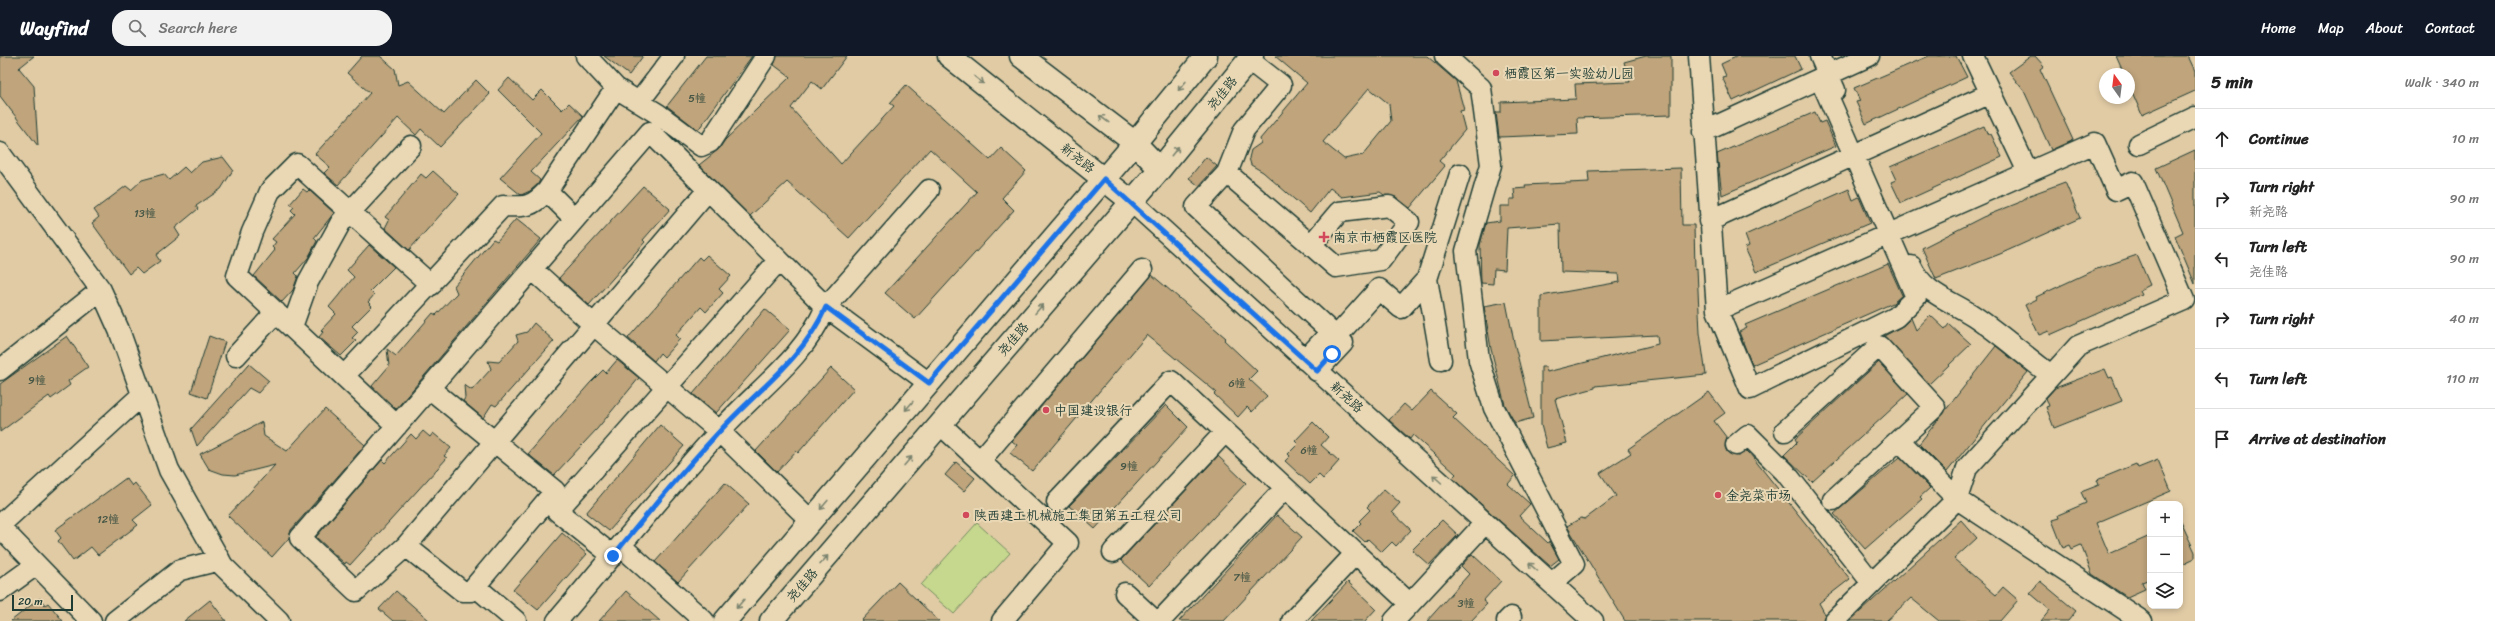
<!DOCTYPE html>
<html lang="en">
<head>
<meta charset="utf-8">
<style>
  body { margin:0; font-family:Sriracha,"LXGW WenKai TC",sans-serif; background:#f2f2f2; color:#222 }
  .controls { position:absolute; right:12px; bottom:12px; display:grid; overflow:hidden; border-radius:8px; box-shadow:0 2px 6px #0003 }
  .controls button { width:36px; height:36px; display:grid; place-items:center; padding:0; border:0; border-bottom:1px solid #e0e0e0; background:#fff; color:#222; font:20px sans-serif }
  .compass { position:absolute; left:2099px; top:12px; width:36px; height:36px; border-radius:50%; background:#fff; box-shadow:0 2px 6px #0003; rotate:346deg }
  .scale { position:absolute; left:12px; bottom:10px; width:61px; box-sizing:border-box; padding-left:4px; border:2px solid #1f3d34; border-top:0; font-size:11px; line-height:14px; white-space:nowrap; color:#1f3d34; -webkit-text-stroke:3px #ead8b5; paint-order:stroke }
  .stop { position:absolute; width:12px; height:12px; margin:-9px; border:3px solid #1a73e8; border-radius:50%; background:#fff }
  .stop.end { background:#1a73e8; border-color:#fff; box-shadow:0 1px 4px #0008 }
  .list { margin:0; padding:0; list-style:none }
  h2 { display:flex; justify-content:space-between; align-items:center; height:52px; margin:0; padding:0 16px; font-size:17px }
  h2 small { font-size:13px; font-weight:400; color:#767676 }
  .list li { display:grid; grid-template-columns:26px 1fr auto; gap:12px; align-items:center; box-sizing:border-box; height:60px; padding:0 16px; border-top:1px solid #e0e0e0 }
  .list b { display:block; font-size:15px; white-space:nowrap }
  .list p { margin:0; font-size:13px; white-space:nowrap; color:#767676 }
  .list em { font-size:13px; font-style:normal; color:#767676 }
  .icon { flex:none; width:22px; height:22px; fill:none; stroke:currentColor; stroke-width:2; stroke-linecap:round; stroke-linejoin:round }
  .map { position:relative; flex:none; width:2195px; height:565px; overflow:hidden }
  header { display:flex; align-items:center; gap:24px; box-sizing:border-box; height:56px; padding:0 20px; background:#111827; color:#fff }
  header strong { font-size:19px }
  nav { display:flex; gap:22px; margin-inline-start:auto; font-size:14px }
  .search { width:280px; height:36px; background:#f2f2f2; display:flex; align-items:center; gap:10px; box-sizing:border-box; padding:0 14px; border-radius:16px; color:#767676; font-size:15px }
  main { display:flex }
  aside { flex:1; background:#fff }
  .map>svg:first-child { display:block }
</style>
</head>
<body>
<header>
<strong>Wayfind</strong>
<div class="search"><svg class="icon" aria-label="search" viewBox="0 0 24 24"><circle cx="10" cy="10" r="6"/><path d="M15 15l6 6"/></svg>Search here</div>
<nav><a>Home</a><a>Map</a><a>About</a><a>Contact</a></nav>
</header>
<main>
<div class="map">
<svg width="2195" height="565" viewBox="0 0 2195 565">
  <rect width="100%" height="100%" fill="#e1cba5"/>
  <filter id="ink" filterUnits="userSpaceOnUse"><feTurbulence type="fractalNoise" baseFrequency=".025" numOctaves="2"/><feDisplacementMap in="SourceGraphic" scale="8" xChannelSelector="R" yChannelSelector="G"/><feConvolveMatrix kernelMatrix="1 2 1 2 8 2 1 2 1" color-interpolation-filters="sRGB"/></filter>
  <g filter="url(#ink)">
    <path fill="#c6d88d" stroke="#728a60" d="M977,467L1010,497L954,558L921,529Z"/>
    <path fill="#bfa47b" stroke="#1f3d34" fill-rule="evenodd" d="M0,0H34L19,12L34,30L38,90L0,40Z
      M362,0H380L395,13L398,29L408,25L444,58L476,24L490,38L440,91L421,73L416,79L398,62L338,129L324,117L330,111L315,98L370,37L347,17Z
      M604,0H643L629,19Z
      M706,0H752L698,74L667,50Z
      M777,0H847L822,33L812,25L791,52L841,108L894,50L890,47L906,29L990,104L1001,92L1026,115L1002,142L1014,154L915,263L885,237L977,136L930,93L849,182L787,126L750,160L699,109L719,93L725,84L790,21L774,9Z
      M1275,0H1427L1456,25L1464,54L1460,55L1465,74L1439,105L1445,110L1410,152L1396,141L1384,139L1380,136L1342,141L1330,132L1310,157L1263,116L1251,109L1249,102L1251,94L1261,87L1260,83L1307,27ZM1369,32L1389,48L1391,65L1363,99L1344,103L1323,86Z
      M1646,0H1671V59L1577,62L1578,78L1499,81L1496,56H1501V46L1576,43L1575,28L1630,26L1624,6Z
      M1738,0H1795L1801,13L1733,45L1722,21L1726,20L1721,8Z
      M1929,0H1956L1967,21L1866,68L1856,46L1860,45L1854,32Z
      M2031,0H2035L2044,10L2040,13L2073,84L2051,94L2024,35L2009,16Z
      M2116,0H2188L2195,15V35L2142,59L2129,29V18H2124Z
      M509,22L532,44L542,34L562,54L569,47L583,60L531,116L540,124L538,128L530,135L521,139L500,122L541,77L498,34Z
      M1815,56L1820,67L1825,65L1836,90L1722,139L1717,98Z
      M1984,70L1988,79L1991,78L2002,101L1901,147L1891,126L1896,124L1890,111Z
      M2195,94V228L2175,180L2183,176L2156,112Z
      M223,101L233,114L221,133L196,150L198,153L175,172L180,180L156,199L160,205L142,218L136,212L129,218L92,167L99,161L94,154L126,130L131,134L142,124L164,118L169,124L184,111L190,117L202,106Z
      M1206,101L1217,110L1199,130L1189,122Z
      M1681,112L1682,169H1694L1695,214L1697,213L1700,277L1706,319L1595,330V332L1555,343L1567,387L1547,392L1541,369V311H1546L1547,316L1658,288L1657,279L1541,285V240L1620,226L1619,218L1561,216L1560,168L1507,172L1505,214L1494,213L1493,228L1481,227L1480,189L1486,167L1500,165V150H1510V143H1515L1514,133L1526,132L1525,129L1589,126L1588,115Z
      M433,115L459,138L409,194L385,172L389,164L385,161L421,118L426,122Z
      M2065,126L2080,162L2000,198L1936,223L1922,192L1983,161L2018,147L2030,139Z
      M643,130L670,153L643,184L645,186L589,249L559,222Z
      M303,133L307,136L309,134L334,157L314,182L317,185L308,202L295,217L298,220L293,234L282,246L254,220L275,194L272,191L276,186L272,183L295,158L291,154L294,151L290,148Z
      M1849,133L1853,144L1859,141L1870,167L1756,216L1745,192L1749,190L1745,179Z
      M516,163L541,183L396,353L372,330L389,310L387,293L396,300L433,257L436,259L457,237L454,230L493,183L497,185Z
      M369,189L394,211L370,235L374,239L368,246L372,250L352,270L358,276L352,282L356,285L341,300L319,281L323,276L321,274L336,258L329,251L354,221L347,214Z
      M707,199L731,220L719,233L723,237L706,256L701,251L676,279L680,283L664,301L660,297L654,305L628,282L699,201L702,204Z
      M2137,199L2150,229L2140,234L2142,238L2050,279L2049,275L2039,279L2025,249L2037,243L2036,241L2094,214Z
      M1888,208L1902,239L1893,247L1752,309L1739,276L1747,272L1745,269Z
      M1152,219L1226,282L1224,284L1257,315L1249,323L1267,340L1252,356L1247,351L1238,361L1214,338L1216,336L1147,279L1032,415L1010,397L1017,389L1012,385Z
      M1506,246L1514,286L1533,362L1515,367L1505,349L1491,293L1484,250Z
      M765,253L790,274L716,357L693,338Z
      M1930,259L1945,273L1949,268L1971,288L1929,328L1884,280L1901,271L1911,262L1916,274Z
      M534,267L554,285L496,350L492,348L483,362L463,345L465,342L464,329L472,334L491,313L488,305L499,306L518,285L516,279L527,276Z
      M67,280L88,311L68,325L70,329L51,343L49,340L0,376V328Z
      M209,280L225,286L207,342L191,336Z
      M1996,290L2028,316L1947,416L1919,388Z
      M617,304L639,322L597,373L554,419L528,398L590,327L603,314L606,317Z
      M1879,306L1908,338L1812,426L1784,399L1797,386L1795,383Z
      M249,308L269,325L258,337L249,332L197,390L191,373Z
      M831,312L854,333L798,397L796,395L777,416L756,395Z
      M2105,313L2109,322L2112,321L2122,345L2054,372L2046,351L2049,350L2046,342L2055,332Z
      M1431,335L1457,358L1453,362L1515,420L1508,428L1530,448L1519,460L1548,487L1549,485L1559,503L1550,510L1452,422L1456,418L1413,379L1410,383L1389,364L1404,348L1412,355Z
      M1709,336L1725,357L1714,365L1727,382L1725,391L1727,396L1738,400L1747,395L1750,398L1850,523L1819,547L1825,558L1823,565H1625L1567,470L1581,462L1585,463L1616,440L1600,417L1631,397L1628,393Z
      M1166,349L1188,371L1095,473L1069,450Z
      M325,353L365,389L291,474L289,482L272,501L228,460L275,409L235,419L223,418L209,413L200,398L262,366L264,380L287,395Z
      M1313,366L1328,381L1321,389L1339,405L1323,423L1319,419L1310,428L1285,405L1290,400L1288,398L1298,388L1295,385Z
      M660,369L684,390L609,475L586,457Z
      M423,375L430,381L433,377L451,392L444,400L447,402L350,509L346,506L345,508L316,481L382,404L385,407L411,378L416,383Z
      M1218,400L1246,427L1149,530L1121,504Z
      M1900,401L1930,432L1920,441L1922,443L1865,493L1834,458Z
      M2158,404L2171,435L2096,467L2109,498L2150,480V523L2142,526L2145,533L2127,541L2092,518L2081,489L2072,493L2070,489L2063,492L2052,464L2059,462L2058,459L2086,447L2081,436L2099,429L2097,424L2136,408L2138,412Z
      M956,406L975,422L964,435L945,419Z
      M126,422L132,430L135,427L152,449L133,464L138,469L98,499L91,491L73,505L58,485L61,482L55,474Z
      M725,427L749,448L678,526L655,506Z
      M1384,433L1400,447L1392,456L1411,474L1396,490L1392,486L1382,496L1368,483L1365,486L1353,475L1361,467L1359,465L1370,454L1367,451Z
      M1277,459L1302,481L1224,565H1179Z
      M1442,464L1458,479L1429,509L1412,494Z
      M1961,464L1977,482L1954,503L1996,539L2003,531L2018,544L2000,565H1939L1911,542L1886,565H1850Z
      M2181,466L2195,496V502L2180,509Z
      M562,477L587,498L538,554L513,534Z
      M1472,498L1501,525L1483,545L1487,548L1471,565H1427L1469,518L1461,510Z
      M2040,525L2076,555L2068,565H2041L2050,554L2030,537Z
      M898,526L939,565H861Z
      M1348,526L1376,553L1365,565H1311Z
      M396,535L430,565H393L379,553Z
      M626,535L660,565H599Z
      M40,542L45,549L48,547L63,565H11Z
      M210,544L226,565H184Z"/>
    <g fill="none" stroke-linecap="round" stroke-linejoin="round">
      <g stroke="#1f3d34" stroke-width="23">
        <path id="minor" d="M586,0L616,32L658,58L701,90L710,86L766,0
          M1445,0L1481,32L1491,109L1466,195L1479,304L1494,352L1574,508L1552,527
          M1699,0L1717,254L1750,333L1896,261L1916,241L1820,22
          M1820,0L1835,34
          M1973,0L2028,116
          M1249,4L1281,29L1244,74L1227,117L1196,151L1343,287L1317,315
          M639,46L674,0
          M1703,76L1869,0
          M2139,88L2195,61
          M0,97L101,234L119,274L169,414L223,510L279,565
          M1227,117L1311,189L1339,156L1389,150L1409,166L1381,204L1336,211L1311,189
          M708,134L406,490L356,535L300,482L650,76L826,251L929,327
          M547,135L575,163
          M1131,145L1593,565
          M1709,165L1991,37
          M1911,210C1924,238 1950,244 1974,260C2001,278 2025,300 2051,319
          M532,213L594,269L719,375L811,465
          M1717,254L2095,87L2116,134L2133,126L2184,244L2078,290L1967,412L1957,443L1899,384
          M292,271L308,226L341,166L411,90
          M1336,281L1379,233L1401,252L1427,223
          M236,300L276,256
          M1305,304L1331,276
          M1441,304L1427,223L1460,118
          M0,314L101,234
          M344,320L503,150C525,151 531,152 547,135L616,32
          M940,368L1068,487L1002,565
          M397,370L237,220L252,176L270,135L297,108L431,229
          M1785,375L1879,290L1935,351L1833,444
          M1736,389L1748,379L1785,416L1872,527
          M980,405L1142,214
          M1057,446L1171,325L1410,548
          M0,469L142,339
          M0,471L91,565
          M406,490L462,535H471L555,435L429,332
          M621,490L704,565
          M1113,496L1225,376
          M613,500L557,455L779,204
          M475,530L516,565
          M0,535L36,509
          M1125,537L1155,565
          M115,565L180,514L220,504
          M557,565C611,502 663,437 719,376C757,333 802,305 826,251L929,134
          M1160,565L1285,432
          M1292,565L1356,497
          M1394,565L1485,467
          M1507,565L1511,561
          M1834,565L1957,443L2142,565"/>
      </g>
      <g stroke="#1f3d34" stroke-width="25">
        <path id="major" d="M949,0L1131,145
          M1021,0L1135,87L1160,113
          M725,565L1135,87L1206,0
          M771,565L1160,113L1252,0"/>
      </g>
      <use href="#minor" stroke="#ead8b5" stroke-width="20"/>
      <use href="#major" stroke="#ead8b5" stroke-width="22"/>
    </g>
    <defs><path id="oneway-shaft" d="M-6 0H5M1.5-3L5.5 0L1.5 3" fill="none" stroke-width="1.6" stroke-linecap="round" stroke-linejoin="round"/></defs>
    <g stroke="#7a836e">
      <use href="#oneway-shaft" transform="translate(979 24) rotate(38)"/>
      <use href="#oneway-shaft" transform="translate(1182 30) rotate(130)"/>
      <use href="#oneway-shaft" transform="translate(1104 63) rotate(-143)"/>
      <use href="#oneway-shaft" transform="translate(1175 95) rotate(-51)"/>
      <use href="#oneway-shaft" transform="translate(1039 253) rotate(-49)"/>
      <use href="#oneway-shaft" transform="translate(909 350) rotate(130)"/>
      <use href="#oneway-shaft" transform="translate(908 405) rotate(-49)"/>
      <use href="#oneway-shaft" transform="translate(1437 423) rotate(-138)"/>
      <use href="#oneway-shaft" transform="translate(824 449) rotate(130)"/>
      <use href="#oneway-shaft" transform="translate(824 504) rotate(-49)"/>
      <use href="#oneway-shaft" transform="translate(1533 511) rotate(-138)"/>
      <use href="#oneway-shaft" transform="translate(740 548) rotate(131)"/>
    </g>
  </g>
  <g fill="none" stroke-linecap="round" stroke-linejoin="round" filter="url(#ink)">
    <path stroke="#1a73e8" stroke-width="5" d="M613,500C647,458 682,416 719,376C758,333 802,305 826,251L929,327L1104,123L1317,315L1332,298"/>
  </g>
  <g fill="#d1495b" stroke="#ead8b5" stroke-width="1.5">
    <circle cx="1496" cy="17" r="4"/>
    <path d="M1322 175h4v4h4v4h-4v4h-4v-4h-4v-4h4z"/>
    <circle cx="1046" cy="354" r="4"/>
    <circle cx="1718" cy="439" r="4"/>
    <circle cx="966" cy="459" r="4"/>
  </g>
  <g text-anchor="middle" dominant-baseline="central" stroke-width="4" stroke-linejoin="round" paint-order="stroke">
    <g font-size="11" fill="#475746">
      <text x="697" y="42">5幢</text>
      <text x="145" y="157">13幢</text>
      <text x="37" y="324">9幢</text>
      <text x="1237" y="327">6幢</text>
      <text x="1309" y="394">6幢</text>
      <text x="1129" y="410">9幢</text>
      <text x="108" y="463">12幢</text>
      <text x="1242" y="521">7幢</text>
      <text x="1466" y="547">3幢</text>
    </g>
    <g font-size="13" fill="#1f3d34" stroke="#ead8b5" text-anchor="start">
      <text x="1504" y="17">栖霞区第一实验幼儿园</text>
      <text x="1333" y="181">南京市栖霞区医院</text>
      <text x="1054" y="354">中国建设银行</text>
      <text x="1726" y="439">金尧菜市场</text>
      <text x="974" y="459">陕西建工机械施工集团第五工程公司</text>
    </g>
    <g font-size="13" fill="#1f3d34" stroke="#ead8b5">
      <text transform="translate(1222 37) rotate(-51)">尧佳路</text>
      <text transform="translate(1078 102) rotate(38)">新尧路</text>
      <text transform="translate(1013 283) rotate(-49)">尧佳路</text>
      <text transform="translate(1347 341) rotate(42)">新尧路</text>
      <text transform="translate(802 529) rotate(-49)">尧佳路</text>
    </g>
  </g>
</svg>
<div class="controls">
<button>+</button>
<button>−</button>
<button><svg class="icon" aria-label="layers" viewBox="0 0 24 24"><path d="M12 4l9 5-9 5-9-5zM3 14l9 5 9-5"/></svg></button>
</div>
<svg class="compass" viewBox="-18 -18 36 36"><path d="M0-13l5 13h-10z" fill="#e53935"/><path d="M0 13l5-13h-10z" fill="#767676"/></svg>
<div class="scale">20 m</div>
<div class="stop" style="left:1332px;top:298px"></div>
<div class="stop end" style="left:613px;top:500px"></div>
</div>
<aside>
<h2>5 min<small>Walk · 340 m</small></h2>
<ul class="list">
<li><svg class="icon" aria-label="ahead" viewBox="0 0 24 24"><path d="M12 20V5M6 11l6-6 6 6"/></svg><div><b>Continue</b></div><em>10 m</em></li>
<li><svg class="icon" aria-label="right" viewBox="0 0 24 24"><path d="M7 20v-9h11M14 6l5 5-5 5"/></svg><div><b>Turn right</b><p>新尧路</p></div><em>90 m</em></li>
<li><svg class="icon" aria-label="left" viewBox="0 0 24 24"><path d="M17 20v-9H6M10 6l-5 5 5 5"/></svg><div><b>Turn left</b><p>尧佳路</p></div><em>90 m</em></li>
<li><svg class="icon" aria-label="right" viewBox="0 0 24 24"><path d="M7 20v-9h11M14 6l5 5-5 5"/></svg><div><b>Turn right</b></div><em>40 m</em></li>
<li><svg class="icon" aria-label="left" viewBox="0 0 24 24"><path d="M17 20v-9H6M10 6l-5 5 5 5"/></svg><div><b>Turn left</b></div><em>110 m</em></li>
<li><svg class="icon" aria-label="arrive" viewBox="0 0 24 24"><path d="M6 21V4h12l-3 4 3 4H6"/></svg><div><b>Arrive at destination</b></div></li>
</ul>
</aside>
</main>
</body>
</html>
